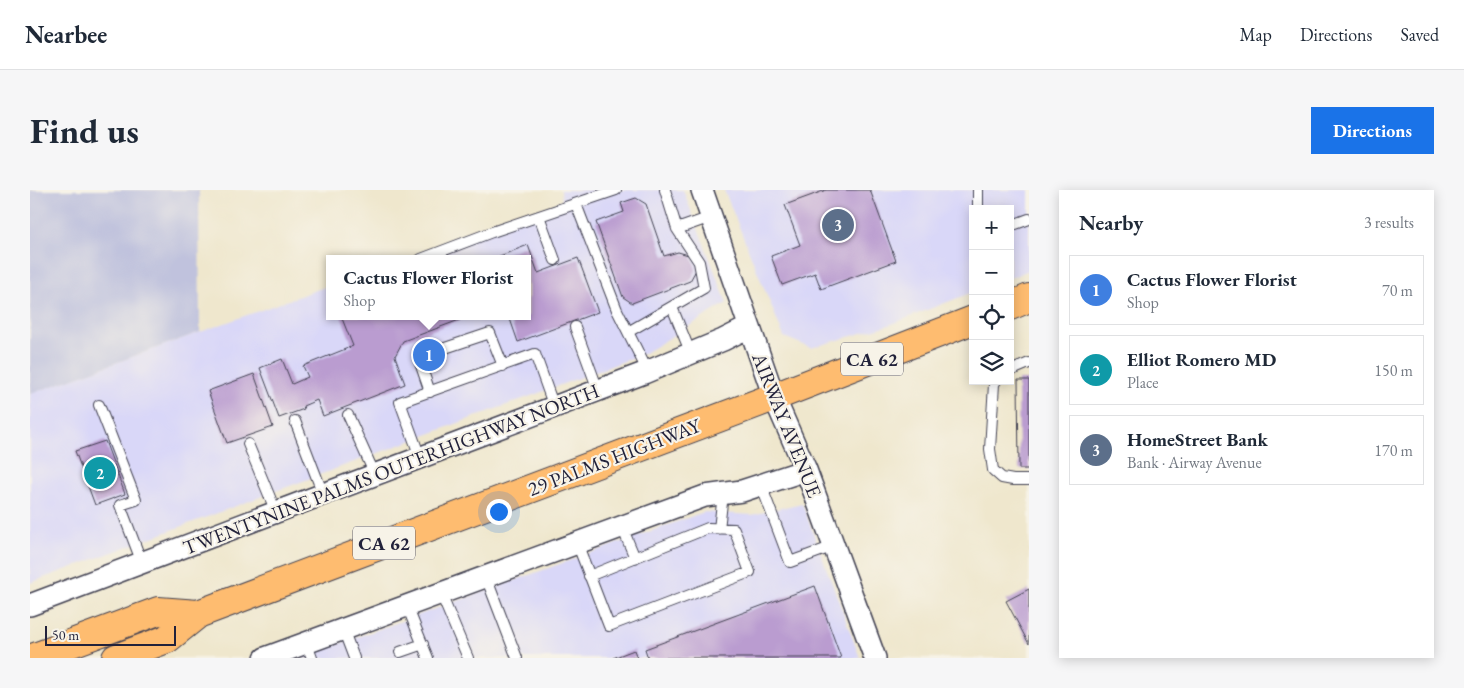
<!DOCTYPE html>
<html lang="en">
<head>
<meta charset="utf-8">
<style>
  body { margin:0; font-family:"EB Garamond",serif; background:#f6f6f7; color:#1f2937 }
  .controls { position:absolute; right:15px; top:15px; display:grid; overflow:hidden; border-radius:0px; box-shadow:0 2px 12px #0003 }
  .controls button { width:45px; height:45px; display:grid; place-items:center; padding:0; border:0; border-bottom:1px solid #e0e1e3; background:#fff; color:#1f2937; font:25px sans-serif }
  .scale { position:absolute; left:15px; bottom:12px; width:131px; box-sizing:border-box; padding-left:5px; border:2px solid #22223b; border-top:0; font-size:14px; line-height:18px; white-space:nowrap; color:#22223b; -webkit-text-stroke:4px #f7f3e8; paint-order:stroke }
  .you { position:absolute; left:468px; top:321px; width:18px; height:18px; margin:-12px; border:4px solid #fff; border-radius:50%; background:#1a73e8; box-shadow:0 0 0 8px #1a73e833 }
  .badge { display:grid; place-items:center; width:32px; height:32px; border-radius:50%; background:#1a73e8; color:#fff; font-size:16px; font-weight:700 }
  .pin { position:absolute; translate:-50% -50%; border:2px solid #fff; box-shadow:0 1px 5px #0006 }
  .popup { position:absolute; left:296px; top:65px; width:205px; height:65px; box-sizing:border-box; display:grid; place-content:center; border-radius:0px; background:#fff; filter:drop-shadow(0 1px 4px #0005); font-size:16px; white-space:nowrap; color:#747a83 }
  .popup b { font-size:19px; color:#1f2937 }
  .popup::after { content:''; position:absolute; left:50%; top:100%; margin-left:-10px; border:10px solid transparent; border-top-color:#fff }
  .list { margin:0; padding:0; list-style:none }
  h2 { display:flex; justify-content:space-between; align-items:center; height:65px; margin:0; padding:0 20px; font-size:21px }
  h2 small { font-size:16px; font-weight:400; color:#747a83 }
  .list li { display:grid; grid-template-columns:32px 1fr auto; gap:15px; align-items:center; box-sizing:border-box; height:70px; margin:0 10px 10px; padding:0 10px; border:1px solid #e0e1e3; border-radius:0px }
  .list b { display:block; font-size:19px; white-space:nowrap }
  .list p { margin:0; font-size:16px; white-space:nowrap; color:#747a83 }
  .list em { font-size:16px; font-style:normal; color:#747a83 }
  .icon { flex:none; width:28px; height:28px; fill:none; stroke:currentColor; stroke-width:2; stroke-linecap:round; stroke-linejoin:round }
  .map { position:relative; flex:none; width:999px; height:468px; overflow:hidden; border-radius:0px }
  header { display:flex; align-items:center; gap:30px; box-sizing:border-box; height:70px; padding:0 25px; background:#fff; border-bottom:1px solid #e0e1e3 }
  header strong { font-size:24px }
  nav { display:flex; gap:28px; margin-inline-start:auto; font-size:18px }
  .intro { display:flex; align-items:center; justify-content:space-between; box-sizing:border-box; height:120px; padding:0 30px }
  h1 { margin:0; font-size:35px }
  .button { padding:12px 22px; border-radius:0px; background:#1a73e8; color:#fff; font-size:18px; font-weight:700 }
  main { display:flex; gap:30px; padding:0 30px }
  aside { flex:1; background:#fff; border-radius:0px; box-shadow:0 2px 12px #0003 }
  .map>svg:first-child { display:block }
</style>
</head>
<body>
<header>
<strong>Nearbee</strong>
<nav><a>Map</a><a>Directions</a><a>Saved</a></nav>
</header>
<div class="intro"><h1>Find us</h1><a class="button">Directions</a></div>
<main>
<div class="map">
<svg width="999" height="468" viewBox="0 0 999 468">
  <rect width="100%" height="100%" fill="#f7f3e8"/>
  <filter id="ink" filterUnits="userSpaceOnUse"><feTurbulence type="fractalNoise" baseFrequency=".02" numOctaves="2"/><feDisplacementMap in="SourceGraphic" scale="10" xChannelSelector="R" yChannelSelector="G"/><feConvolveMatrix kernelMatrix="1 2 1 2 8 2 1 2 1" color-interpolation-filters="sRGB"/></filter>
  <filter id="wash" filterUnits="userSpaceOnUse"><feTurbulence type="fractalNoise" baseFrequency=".0096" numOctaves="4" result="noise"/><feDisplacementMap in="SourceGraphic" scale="20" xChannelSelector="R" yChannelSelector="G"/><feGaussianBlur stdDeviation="1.12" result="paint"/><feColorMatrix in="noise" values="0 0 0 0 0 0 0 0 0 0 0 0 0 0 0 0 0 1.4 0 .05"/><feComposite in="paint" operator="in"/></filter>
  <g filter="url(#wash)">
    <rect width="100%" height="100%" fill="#efe7cd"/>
    <path fill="#d9d7f8" d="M531,0H653L697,113L613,164L0,393V204L300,95V126H498V69H376L532,12Z
      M694,0H999V80L980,88V19H943V102L859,135L781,158L754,147Z
      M772,313L830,468H269L674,322L722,325Z"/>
    <path fill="#c0c2dd" d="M0,0H169L170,142L0,204Z"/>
    <g id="blocks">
      <path fill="#ba9cd0" d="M796,0H840L866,71L791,99L785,83L752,95L741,66L770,55L755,15Z
        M606,8L616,14L634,66L648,62L662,66L666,80L660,91L602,113L593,107L566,32L594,22L591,13Z
        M498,55L508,83L548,68L568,122L488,152L479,126H498V69H462Z
        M311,126H440L373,151L365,166L375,194L293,226L287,210L273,216L274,219L249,228L230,178L252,169L262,194L278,187L273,176L323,156Z
        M224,184L243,237L197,253L178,201Z
        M988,190H999V279H989Z
        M75,251L95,304L65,315L45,261Z
        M785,396L811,468H618L615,459Z
        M999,399V454L976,411Z
        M604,460L607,468H583Z"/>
    </g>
  </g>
  <g filter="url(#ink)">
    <use href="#blocks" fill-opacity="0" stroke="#414051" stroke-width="1"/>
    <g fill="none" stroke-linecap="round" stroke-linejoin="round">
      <g stroke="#414051" stroke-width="12">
        <path id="service" d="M546,14L587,120L618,182
          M948,19V0
          M509,26L525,70
          M980,36L999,29
          M647,39L681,27
          M391,69L462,42L586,0
          M642,117L661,164
          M545,137L568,200
          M598,142L674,98L669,72L647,39L635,0
          M980,181L999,173
          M966,191L964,194L960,259L963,280L972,288L983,290H999
          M400,202L388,167L460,143L473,176
          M69,215L106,310L90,315L112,373
          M318,225L345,285
          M265,231L293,304
          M218,254L246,322
          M390,267L370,212L505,164L524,217
          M731,295L760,372L804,356
          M592,337L605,368
          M689,339L693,304
          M547,353L579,436L720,382L704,339L678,338L559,386
          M456,387L487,468
          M411,404L438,468
          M377,416L398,468
          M313,439L324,468
          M276,452L282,468
          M370,462L393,454"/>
      </g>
      <g stroke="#414051" stroke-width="24">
        <path id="minor" d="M672,0L744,207L776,280L845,468
          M0,415L614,183L693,150L719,137
          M235,468L675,306L712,301L776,280"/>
      </g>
      <g stroke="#414051" stroke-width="30">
        <path id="primary" d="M980,116L999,108
          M2,468L128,421L168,424
          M86,468L137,449L168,424L744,207L943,130"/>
      </g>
      <use href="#service" stroke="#fff" stroke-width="10"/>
      <use href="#minor" stroke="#fff" stroke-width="21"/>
      <use href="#primary" stroke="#febc70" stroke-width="28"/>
    </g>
  </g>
  <g text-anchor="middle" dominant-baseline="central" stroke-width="4.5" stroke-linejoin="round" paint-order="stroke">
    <g fill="#f7f3e8" stroke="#62616f" stroke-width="1">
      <rect x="811" y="152.5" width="62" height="33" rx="4"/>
      <rect x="323" y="336.5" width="62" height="33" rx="4"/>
    </g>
    <g font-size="19" font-weight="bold" fill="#22223b">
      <text x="842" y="169">CA 62</text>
      <text x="354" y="353">CA 62</text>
    </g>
    <g font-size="20" fill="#22223b" stroke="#f7f3e8">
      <text transform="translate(757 235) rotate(68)">AIRWAY AVENUE</text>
      <text transform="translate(584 267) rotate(-21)">29 PALMS HIGHWAY</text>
      <text transform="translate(361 279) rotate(-21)">TWENTYNINE PALMS OUTERHIGHWAY NORTH</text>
    </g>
  </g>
</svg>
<div class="controls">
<button>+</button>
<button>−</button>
<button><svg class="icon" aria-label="locate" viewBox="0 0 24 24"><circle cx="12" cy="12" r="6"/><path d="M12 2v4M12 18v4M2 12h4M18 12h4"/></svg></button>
<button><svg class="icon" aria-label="layers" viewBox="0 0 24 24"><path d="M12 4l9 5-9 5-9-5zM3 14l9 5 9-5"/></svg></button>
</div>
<div class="scale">50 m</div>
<div class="you"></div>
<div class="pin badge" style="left:399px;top:165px;background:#3f7fe0">1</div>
<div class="popup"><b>Cactus Flower Florist</b>Shop</div>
<div class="pin badge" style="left:70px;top:283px;background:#0f9aa8">2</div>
<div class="pin badge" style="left:808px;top:35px;background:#5c6f8a">3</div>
</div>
<aside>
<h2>Nearby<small>3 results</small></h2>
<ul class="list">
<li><span class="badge" style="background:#3f7fe0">1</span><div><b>Cactus Flower Florist</b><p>Shop</p></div><em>70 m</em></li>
<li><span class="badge" style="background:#0f9aa8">2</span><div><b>Elliot Romero MD</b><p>Place</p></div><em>150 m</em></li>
<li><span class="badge" style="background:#5c6f8a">3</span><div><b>HomeStreet Bank</b><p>Bank · Airway Avenue</p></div><em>170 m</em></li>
</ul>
</aside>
</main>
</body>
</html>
